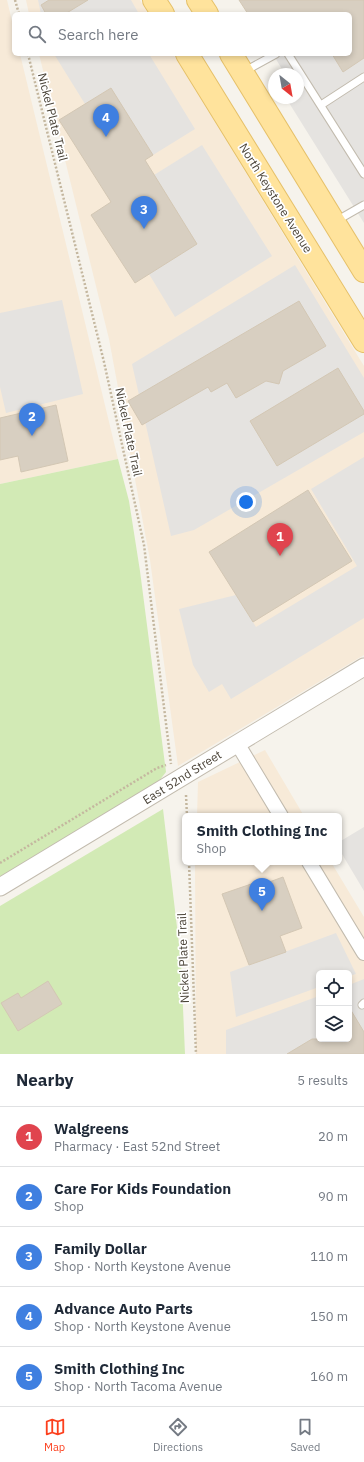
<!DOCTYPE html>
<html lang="en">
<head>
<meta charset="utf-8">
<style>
  body { margin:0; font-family:"IBM Plex Sans",sans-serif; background:#f2f2f3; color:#1f2937 }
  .controls { position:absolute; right:12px; bottom:12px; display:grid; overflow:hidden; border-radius:6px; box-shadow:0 2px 6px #0003 }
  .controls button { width:36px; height:36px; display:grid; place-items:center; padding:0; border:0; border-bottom:1px solid #e0e1e3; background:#fff; color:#1f2937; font:20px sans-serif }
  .compass { position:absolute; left:268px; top:68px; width:36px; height:36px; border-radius:50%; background:#fff; box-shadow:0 2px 6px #0003; rotate:149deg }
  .you { position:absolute; left:246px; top:502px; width:14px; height:14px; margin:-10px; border:3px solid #fff; border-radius:50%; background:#1a73e8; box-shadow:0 0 0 6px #1a73e833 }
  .badge { display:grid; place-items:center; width:26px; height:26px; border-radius:50%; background:#fc3f1d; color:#fff; font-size:13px; font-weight:700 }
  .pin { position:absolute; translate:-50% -33px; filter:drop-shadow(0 1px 2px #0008) }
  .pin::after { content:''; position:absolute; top:21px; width:14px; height:12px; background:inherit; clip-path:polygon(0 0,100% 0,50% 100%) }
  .popup { position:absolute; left:182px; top:813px; width:160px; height:52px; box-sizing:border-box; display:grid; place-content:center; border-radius:6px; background:#fff; filter:drop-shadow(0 1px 3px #0005); font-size:13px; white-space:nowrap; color:#747a83 }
  .popup b { font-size:15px; color:#1f2937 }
  .popup::after { content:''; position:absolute; left:50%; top:100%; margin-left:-8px; border:8px solid transparent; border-top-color:#fff }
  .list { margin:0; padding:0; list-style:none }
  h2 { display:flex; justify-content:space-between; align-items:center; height:52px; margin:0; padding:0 16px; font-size:17px }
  h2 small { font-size:13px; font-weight:400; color:#747a83 }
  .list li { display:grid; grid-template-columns:26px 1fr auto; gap:12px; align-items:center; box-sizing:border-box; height:60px; padding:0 16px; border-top:1px solid #e0e1e3 }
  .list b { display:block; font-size:15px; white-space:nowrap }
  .list p { margin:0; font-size:13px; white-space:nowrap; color:#747a83 }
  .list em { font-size:13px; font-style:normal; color:#747a83 }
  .icon { flex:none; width:22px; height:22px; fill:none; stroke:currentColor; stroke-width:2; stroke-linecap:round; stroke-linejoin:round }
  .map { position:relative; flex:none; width:364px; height:1054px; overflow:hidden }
  .search { position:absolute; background:#fff; box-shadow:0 2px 6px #0003; left:12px; right:12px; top:12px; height:44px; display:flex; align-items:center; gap:10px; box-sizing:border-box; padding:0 14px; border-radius:6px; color:#747a83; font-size:15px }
  .sheet { height:352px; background:#fff }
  nav { display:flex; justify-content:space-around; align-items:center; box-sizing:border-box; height:56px; border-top:1px solid #e0e1e3; background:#fff; font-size:11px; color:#747a83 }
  nav a { display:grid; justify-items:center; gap:2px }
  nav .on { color:#fc3f1d }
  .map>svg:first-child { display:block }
</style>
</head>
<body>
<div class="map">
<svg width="364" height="1054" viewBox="0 0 364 1054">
  <rect width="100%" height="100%" fill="#f6f3ec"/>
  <path fill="#f7ead8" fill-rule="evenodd" d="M0,0H7L14,30V54H20L118,459L0,484Z
    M26,0H140L148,14H29Z
    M39,54H173L364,366V655L178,766L150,560L109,339Z
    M265,750L304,816H197L198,782Z
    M195,862H331L364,917V1054H196ZM319,973H349V1039H319Z"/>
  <path fill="#d2eab5" d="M118,459L129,501L140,571L166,772L159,781L0,877V484Z
    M163,809L181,961L185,1054H0V906Z"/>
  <path fill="#e5e3e0" d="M38,0H131L139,14H41Z
    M54,54H149L195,129L153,155L111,88L85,104Z
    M273,54H332L343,71L364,58V223L286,98H298V74H279L283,71Z
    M202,145L272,256L175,317L149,274L197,244L154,175Z
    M295,265L364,378V432L194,530L171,536L132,364Z
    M62,300L83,394L6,413L0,387V313Z
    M364,457V618L231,699L222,684L209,692L193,665L179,609L236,595L256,627L357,566L311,489Z
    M364,827V891L339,849V842Z
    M336,933L356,974L349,976V973H319V987L236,1017L230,972Z
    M364,979V1054H226V1030L319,996V1039H349V985Z"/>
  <path fill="#d8cfc1" stroke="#d3c7b4" d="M49,0H88L65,14H46L41,5Z
    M239,0H364V58L343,72L332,54H350V14H248Z
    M111,88L153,155L145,160L197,244L135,283L91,215L111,202L59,120Z
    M299,301L326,346L283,371L279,384L266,381L236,398L227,383L211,392L208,387L142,425L128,401Z
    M338,368L364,411V414L277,466L250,421Z
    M56,405L68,461L21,472L18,456L0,460V418Z
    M308,490L352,561L253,622L209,552Z
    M283,877L302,928L280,936L286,952L249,965L222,894L260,881L261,885Z
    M48,981L62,1004L18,1031L1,1003L18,993L21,998Z
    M349,1007L364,1032V1054H287L312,1039H349Z"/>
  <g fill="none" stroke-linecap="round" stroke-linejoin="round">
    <g stroke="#c2bbae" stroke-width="9">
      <path id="service" d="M288,54L364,174
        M245,71L276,54
        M321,105L364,77
        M336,221L364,205
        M362,1005L364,1003"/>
    </g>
    <g stroke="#c2bbae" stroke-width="16">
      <path id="minor" d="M237,743L281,816
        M309,862L364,953"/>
    </g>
    <g stroke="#c2bbae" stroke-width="19">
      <path id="tertiary" d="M0,887L364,667"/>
    </g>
    <g stroke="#e6c16a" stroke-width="24">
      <path id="primary" d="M154,0L163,14
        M198,0L207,14
        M187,54L364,341
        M231,54L364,271"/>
    </g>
    <path stroke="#c4b79f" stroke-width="2.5" stroke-dasharray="2 2" stroke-linecap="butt" d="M15,0L19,14
      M28,54L104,362L144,545L171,764
      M186,795L187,816
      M189,862L196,1054
      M0,863L157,768L166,765"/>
    <use href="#service" stroke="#fff" stroke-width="7"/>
    <use href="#minor" stroke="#fff" stroke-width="14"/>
    <use href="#tertiary" stroke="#fff" stroke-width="17"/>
    <use href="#primary" stroke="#ffe39c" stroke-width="22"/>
  </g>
  <g text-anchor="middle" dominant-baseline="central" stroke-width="3.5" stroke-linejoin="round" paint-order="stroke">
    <g font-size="12" fill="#4b4439" stroke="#fff">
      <text transform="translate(53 117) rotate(76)">Nickel Plate Trail</text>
      <text transform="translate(276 198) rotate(58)">North Keystone Avenue</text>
      <text transform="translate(129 432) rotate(78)">Nickel Plate Trail</text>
      <text transform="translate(182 777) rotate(-32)">East 52nd Street</text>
      <text transform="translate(183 958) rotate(-92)">Nickel Plate Trail</text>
    </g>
  </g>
</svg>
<div class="controls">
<button><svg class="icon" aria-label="locate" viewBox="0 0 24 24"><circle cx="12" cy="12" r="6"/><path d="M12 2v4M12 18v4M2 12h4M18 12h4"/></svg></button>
<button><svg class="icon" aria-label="layers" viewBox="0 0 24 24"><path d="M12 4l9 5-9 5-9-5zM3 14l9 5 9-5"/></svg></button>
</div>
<svg class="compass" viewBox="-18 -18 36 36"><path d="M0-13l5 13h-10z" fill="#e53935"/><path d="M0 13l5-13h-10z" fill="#747a83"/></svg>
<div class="you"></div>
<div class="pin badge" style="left:280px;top:556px;background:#e0444e">1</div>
<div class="pin badge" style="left:32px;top:436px;background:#3f7fe0">2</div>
<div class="pin badge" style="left:144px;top:229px;background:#3f7fe0">3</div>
<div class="pin badge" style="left:106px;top:137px;background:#3f7fe0">4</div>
<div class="pin badge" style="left:262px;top:911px;background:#3f7fe0">5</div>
<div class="popup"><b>Smith Clothing Inc</b>Shop</div>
<div class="search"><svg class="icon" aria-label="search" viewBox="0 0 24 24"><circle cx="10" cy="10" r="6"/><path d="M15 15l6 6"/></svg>Search here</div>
</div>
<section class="sheet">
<h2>Nearby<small>5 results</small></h2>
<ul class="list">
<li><span class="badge" style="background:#e0444e">1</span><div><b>Walgreens</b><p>Pharmacy · East 52nd Street</p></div><em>20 m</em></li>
<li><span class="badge" style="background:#3f7fe0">2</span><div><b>Care For Kids Foundation</b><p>Shop</p></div><em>90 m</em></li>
<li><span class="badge" style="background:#3f7fe0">3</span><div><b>Family Dollar</b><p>Shop · North Keystone Avenue</p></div><em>110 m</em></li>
<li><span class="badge" style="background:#3f7fe0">4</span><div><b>Advance Auto Parts</b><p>Shop · North Keystone Avenue</p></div><em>150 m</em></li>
<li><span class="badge" style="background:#3f7fe0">5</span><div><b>Smith Clothing Inc</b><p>Shop · North Tacoma Avenue</p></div><em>160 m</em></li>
</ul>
</section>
<nav>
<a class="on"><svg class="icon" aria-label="map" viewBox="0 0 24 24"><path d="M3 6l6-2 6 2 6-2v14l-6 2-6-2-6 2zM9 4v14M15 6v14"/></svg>Map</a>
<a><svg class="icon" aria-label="directions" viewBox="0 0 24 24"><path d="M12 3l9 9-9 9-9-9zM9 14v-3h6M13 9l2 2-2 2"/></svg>Directions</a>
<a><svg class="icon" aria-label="saved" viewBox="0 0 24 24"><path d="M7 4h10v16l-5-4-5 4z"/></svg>Saved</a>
</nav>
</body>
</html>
